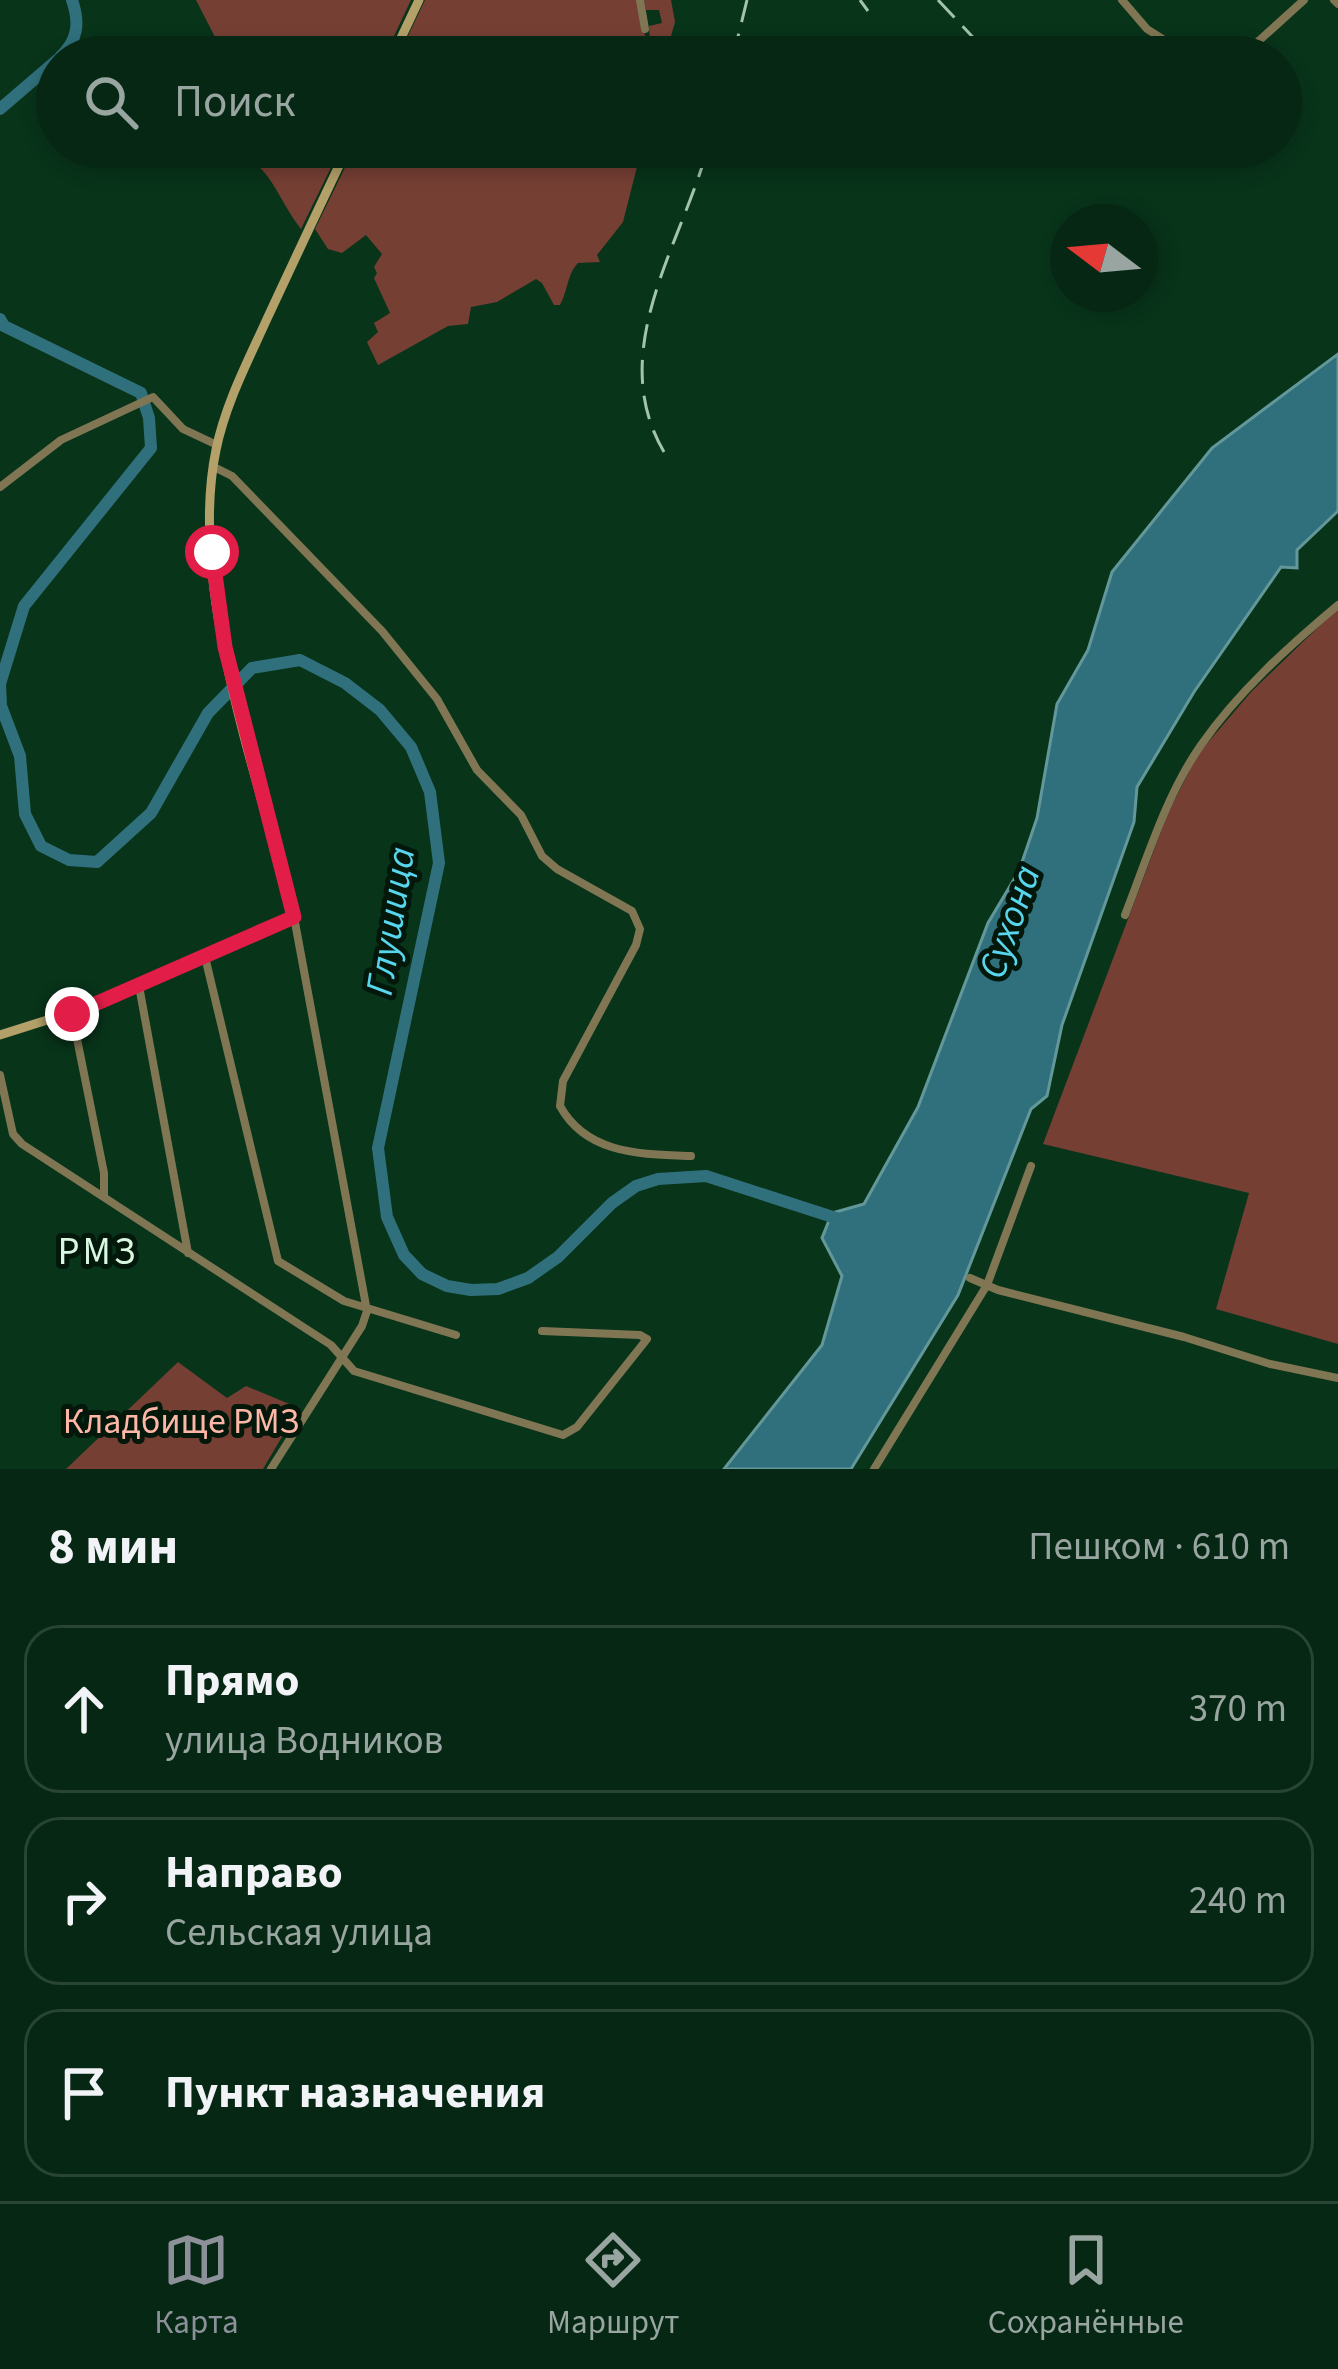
<!DOCTYPE html>
<html lang="ru">
<head>
<meta charset="utf-8">
<style>
  body { margin:0; font-family:"Source Sans 3",sans-serif; background:#143322; color:#f1f3f6 }
  .compass { position:absolute; left:1050px; top:204px; width:108px; height:108px; border-radius:50%; background:#062714; box-shadow:0 6px 18px #0003; rotate:286deg }
  .stop { position:absolute; width:36px; height:36px; margin:-27px; border:9px solid #e11d48; border-radius:50%; background:#fff }
  .stop.end { background:#e11d48; border-color:#fff; box-shadow:0 3px 12px #0008 }
  .list { margin:0; padding:0; list-style:none }
  h2 { display:flex; justify-content:space-between; align-items:center; height:156px; margin:0; padding:0 48px; font-size:51px }
  h2 small { font-size:39px; font-weight:400; color:#98a5a0 }
  .list li { display:grid; grid-template-columns:78px 1fr auto; gap:36px; align-items:center; box-sizing:border-box; height:168px; margin:0 24px 24px; padding:0 24px; border:3px solid #274434; border-radius:36px }
  .list b { display:block; font-size:45px; white-space:nowrap }
  .list p { margin:0; font-size:39px; white-space:nowrap; color:#98a5a0 }
  .list em { font-size:39px; font-style:normal; color:#98a5a0 }
  .icon { flex:none; width:66px; height:66px; fill:none; stroke:currentColor; stroke-width:2; stroke-linecap:round; stroke-linejoin:round }
  .map { position:relative; flex:none; width:1338px; height:1469px; overflow:hidden }
  .search { position:absolute; background:#062714; box-shadow:0 6px 18px #0003; left:36px; right:36px; top:36px; height:132px; display:flex; align-items:center; gap:30px; box-sizing:border-box; padding:0 42px; border-radius:66px; color:#98a5a0; font-size:45px }
  .sheet { height:732px; background:#062714 }
  nav { display:flex; justify-content:space-around; align-items:center; box-sizing:border-box; height:168px; border-top:3px solid #274434; background:#062714; font-size:33px; color:#98a5a0 }
  nav a { display:grid; justify-items:center; gap:6px }
  nav .on { color:#8c9099 }
  .map>svg:first-child { display:block }
</style>
</head>
<body>
<div class="map">
<svg width="1338" height="1469" viewBox="0 0 1338 1469">
  <rect width="100%" height="100%" fill="#08341a"/>
  <path fill="#763f34" d="M196,0H411L384,57H210L216,39Z
    M425,0H638L645,36L639,38L641,46L650,43L649,26L662,23L659,10H646L644,0H671L675,22L665,57H398Z
    M227,147H341L301,229C274,194 273,165 227,147Z
    M355,147H642L623,222L597,255L600,262L578,263C567,274 568,291 560,305H554L542,283L536,279L497,302L471,307L468,324L448,326L378,365L367,342L378,332L374,323L390,313L374,278L377,273L374,267L382,254L366,235L342,253L328,249L315,229Z
    M1338,608V1344L1216,1309L1249,1193L1043,1144L1168,813L1198,754L1252,691Z
    M178,1362L227,1398L246,1386L299,1408L263,1469H66Z"/>
  <path fill="#30707c" stroke="#63989a" stroke-width="3" d="M1338,354V511L1297,550V568L1281,567L1194,692L1137,787L1134,822L1062,1025L1047,1096L1031,1109L958,1295L851,1469H724L822,1345L842,1276L822,1238L832,1213L864,1204L918,1107L988,923L1019,871L1037,818L1057,704L1088,650L1112,572L1212,448Z"/>
  <g fill="none" stroke-linecap="round" stroke-linejoin="round">
    <path stroke="#30707c" stroke-width="12" d="M60,57C78,40 80,23 72,0
      M0,109L57,60
      M0,319L4,326L141,393L149,418L151,448L24,606L0,684L1,706L20,756L25,814L41,846L69,860L97,862L151,813L208,713L252,668L300,660L345,683L380,710L411,747L430,792L439,863L378,1148L387,1217L404,1255L422,1274L447,1286L471,1290L498,1289L528,1278L558,1257L612,1203L636,1186L658,1179L706,1176L842,1220"/>
    <path stroke="#817654" stroke-width="8" d="M640,0L645,29
      M1122,0L1147,29L1191,57
      M1334,0L1338,4
      M1241,57L1304,0
      M214,467L232,476L382,631L437,699L477,770L521,815L542,856L557,869L632,911L640,929L636,945L563,1081L560,1106C587,1155 642,1154 691,1156
      M0,487L61,440L153,397L183,429L217,445
      M1125,915C1147,859 1166,795 1201,745C1238,692 1289,646 1338,605
      M205,957L278,1261L344,1301L456,1335
      M139,986L188,1253
      M72,1014L104,1173V1196
      M0,1075L13,1134L22,1144L331,1345L354,1371L563,1435L577,1427L647,1339L640,1335L542,1331
      M970,1278L998,1290L1184,1337L1270,1364L1338,1378
      M271,1469L362,1326L367,1311L294,917
      M874,1469L987,1285L1031,1166"/>
    <path stroke="#b3a169" stroke-width="9" d="M392,57L419,0
      M0,1035L107,1001L294,917C260,782 187,588 216,450C225,405 247,363 266,321C293,263 320,205 348,147"/>
    <path stroke="#a2c3ac" stroke-width="3" stroke-dasharray="24 12" stroke-linecap="butt" d="M860,0L868,11
      M938,0L983,48
      M733,57L747,0
      M664,452C605,351 681,246 708,147"/>
  </g>
  <g fill="none" stroke-linecap="round" stroke-linejoin="round">
    <path stroke="#e11d48" stroke-width="15" d="M72,1014L294,917L225,647L212,552"/>
  </g>
  <g text-anchor="middle" dominant-baseline="central" stroke-width="10" stroke-linejoin="round" paint-order="stroke">
    <g font-size="36" fill="#feb7a7" stroke="#03180a">
      <text x="181" y="1421">Кладбище РМЗ</text>
    </g>
    <g font-size="39" font-style="italic" fill="#58d6ee" stroke="#03180a">
      <text transform="translate(391 921) rotate(-81)">Глушица</text>
      <text transform="translate(1010 922) rotate(-71)">Сухона</text>
    </g>
    <g font-size="39" letter-spacing="3" fill="#d9f6e0" stroke="#03180a">
      <text x="98" y="1252">РМЗ</text>
    </g>
  </g>
</svg>
<svg class="compass" viewBox="-18 -18 36 36"><path d="M0-13l5 13h-10z" fill="#e53935"/><path d="M0 13l5-13h-10z" fill="#98a5a0"/></svg>
<div class="stop" style="left:212px;top:552px"></div>
<div class="stop end" style="left:72px;top:1014px"></div>
<div class="search"><svg class="icon" aria-label="search" viewBox="0 0 24 24"><circle cx="10" cy="10" r="6"/><path d="M15 15l6 6"/></svg>Поиск</div>
</div>
<section class="sheet">
<h2>8 мин<small>Пешком · 610 m</small></h2>
<ul class="list">
<li><svg class="icon" aria-label="ahead" viewBox="0 0 24 24"><path d="M12 20V5M6 11l6-6 6 6"/></svg><div><b>Прямо</b><p>улица Водников</p></div><em>370 m</em></li>
<li><svg class="icon" aria-label="right" viewBox="0 0 24 24"><path d="M7 20v-9h11M14 6l5 5-5 5"/></svg><div><b>Направо</b><p>Сельская улица</p></div><em>240 m</em></li>
<li><svg class="icon" aria-label="arrive" viewBox="0 0 24 24"><path d="M6 21V4h12l-3 4 3 4H6"/></svg><div><b>Пункт назначения</b></div></li>
</ul>
</section>
<nav>
<a class="on"><svg class="icon" aria-label="map" viewBox="0 0 24 24"><path d="M3 6l6-2 6 2 6-2v14l-6 2-6-2-6 2zM9 4v14M15 6v14"/></svg>Карта</a>
<a><svg class="icon" aria-label="directions" viewBox="0 0 24 24"><path d="M12 3l9 9-9 9-9-9zM9 14v-3h6M13 9l2 2-2 2"/></svg>Маршрут</a>
<a><svg class="icon" aria-label="saved" viewBox="0 0 24 24"><path d="M7 4h10v16l-5-4-5 4z"/></svg>Сохранённые</a>
</nav>
</body>
</html>
